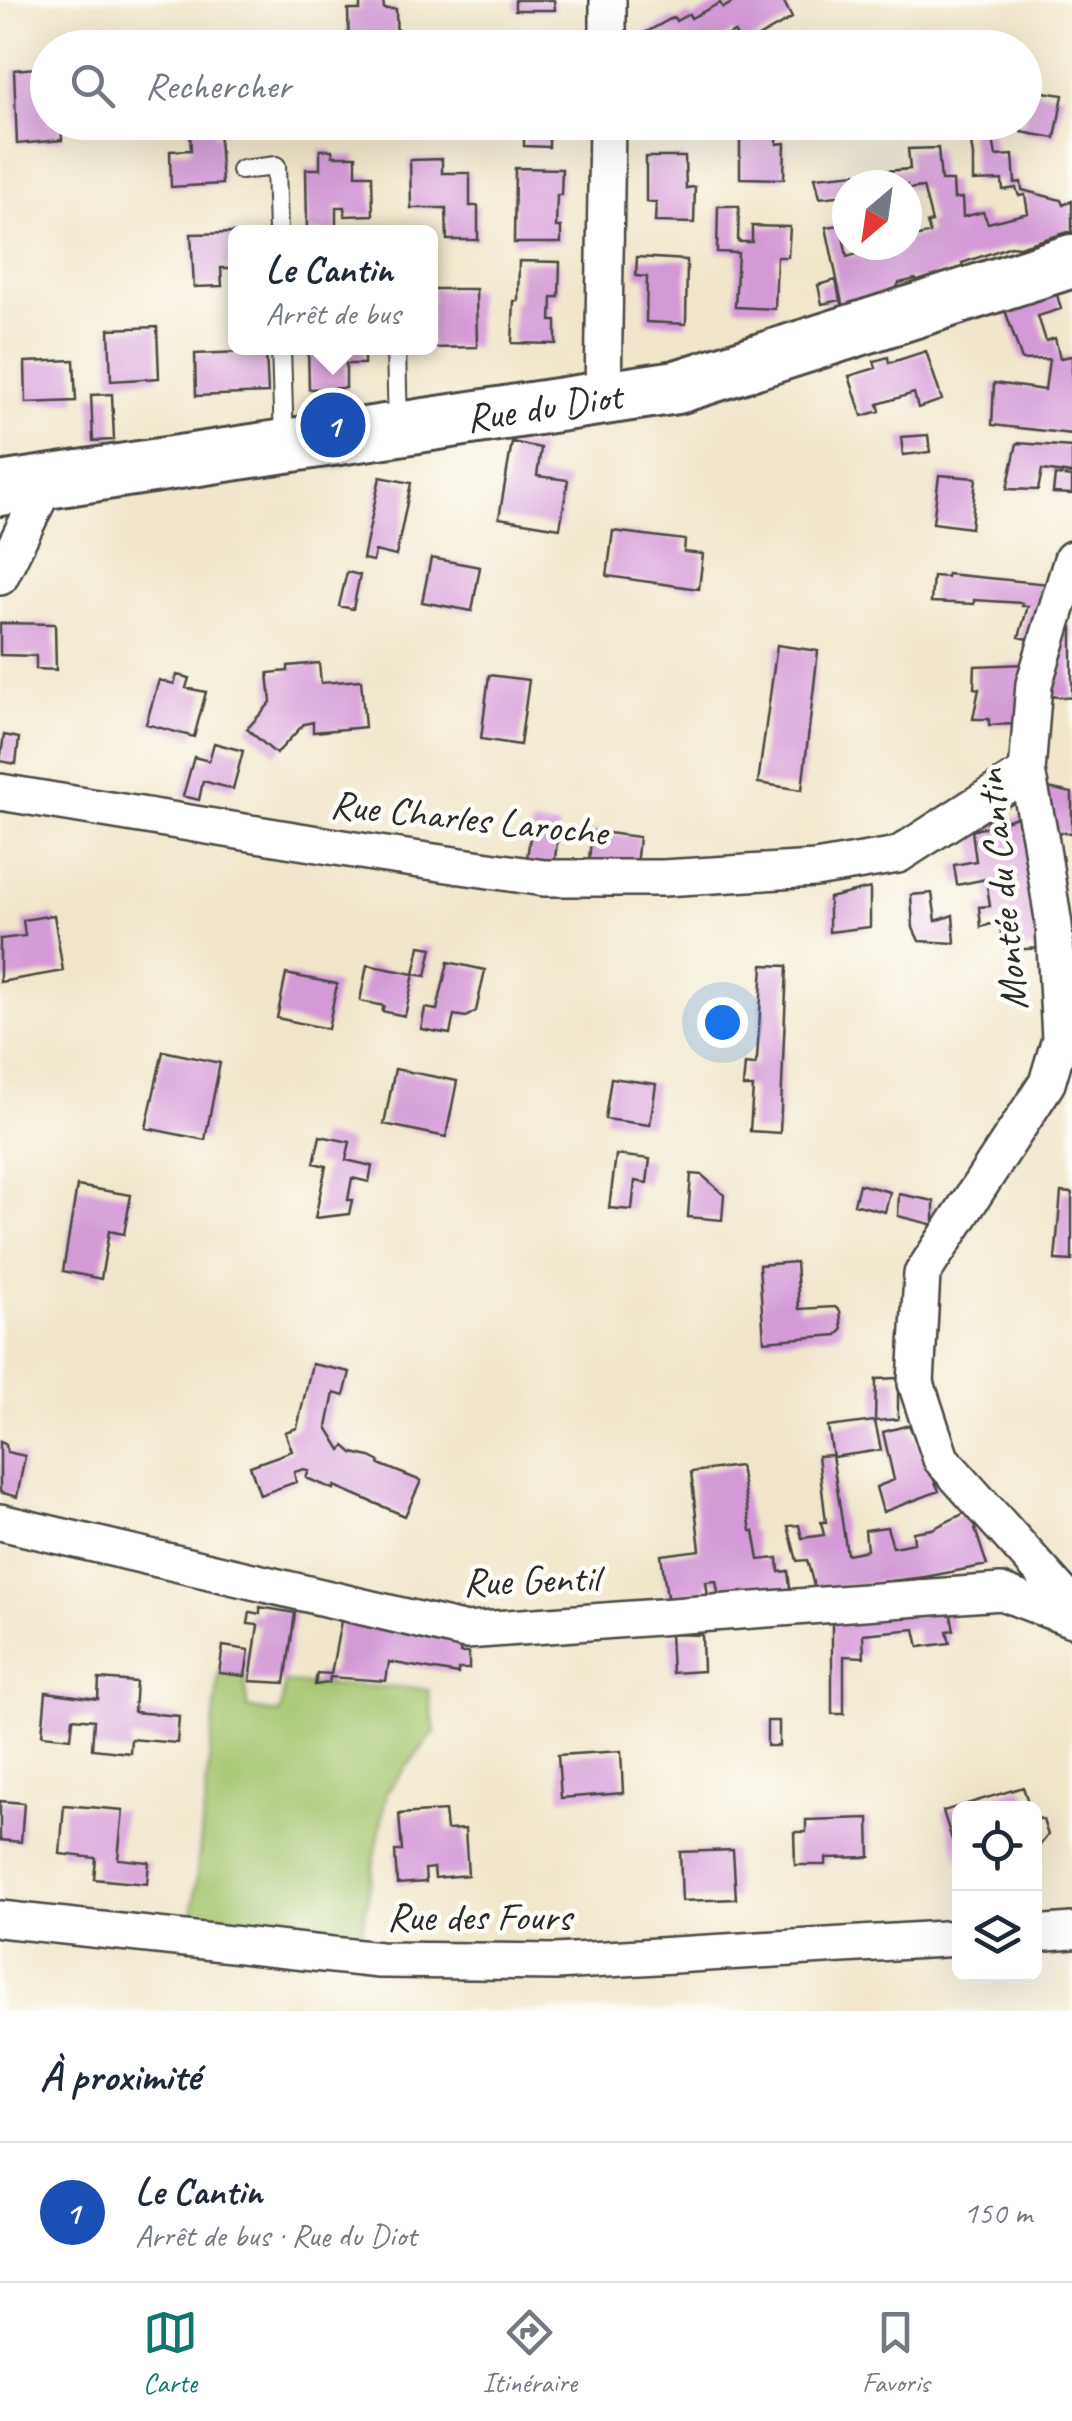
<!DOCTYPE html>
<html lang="fr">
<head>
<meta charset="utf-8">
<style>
  body { margin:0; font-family:Caveat,sans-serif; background:#f2f2f3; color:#1f2937 }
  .controls { position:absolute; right:30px; bottom:30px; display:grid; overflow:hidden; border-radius:15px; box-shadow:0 10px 40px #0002 }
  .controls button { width:90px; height:90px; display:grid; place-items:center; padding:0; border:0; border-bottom:2px solid #e0e1e3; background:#fff; color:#1f2937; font:50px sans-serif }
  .compass { position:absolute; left:832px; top:170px; width:90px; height:90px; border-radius:50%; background:#fff; box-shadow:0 10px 40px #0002; rotate:209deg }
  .you { position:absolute; left:722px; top:1022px; width:35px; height:35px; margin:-25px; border:8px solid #fff; border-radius:50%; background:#1a73e8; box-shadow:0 0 0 15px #1a73e833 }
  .badge { display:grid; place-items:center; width:65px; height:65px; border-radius:50%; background:#0f766e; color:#fff; font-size:32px; font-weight:700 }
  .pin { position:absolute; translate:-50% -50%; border:5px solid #fff; box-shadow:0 2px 10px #0006 }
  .popup { position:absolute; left:228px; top:225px; width:210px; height:130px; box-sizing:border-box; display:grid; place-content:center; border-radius:15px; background:#fff; filter:drop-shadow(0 2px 8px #0005); font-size:32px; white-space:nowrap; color:#747a83 }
  .popup b { font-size:38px; color:#1f2937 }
  .popup::after { content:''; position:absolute; left:50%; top:100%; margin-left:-20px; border:20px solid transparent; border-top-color:#fff }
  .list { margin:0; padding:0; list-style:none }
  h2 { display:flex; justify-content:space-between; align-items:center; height:130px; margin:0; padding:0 40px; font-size:42px }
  h2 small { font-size:32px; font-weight:400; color:#747a83 }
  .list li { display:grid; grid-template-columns:65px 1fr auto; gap:30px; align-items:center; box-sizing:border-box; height:140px; padding:0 40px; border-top:2px solid #e0e1e3 }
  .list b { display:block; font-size:38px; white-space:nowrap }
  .list p { margin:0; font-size:32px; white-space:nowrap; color:#747a83 }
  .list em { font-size:32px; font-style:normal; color:#747a83 }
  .icon { flex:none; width:55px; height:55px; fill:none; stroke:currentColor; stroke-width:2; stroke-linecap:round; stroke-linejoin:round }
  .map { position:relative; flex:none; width:1072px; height:2011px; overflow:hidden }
  .search { position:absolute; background:#fff; box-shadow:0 10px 40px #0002; left:30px; right:30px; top:30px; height:110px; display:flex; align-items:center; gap:25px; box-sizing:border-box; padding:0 35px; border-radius:55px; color:#747a83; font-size:38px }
  .sheet { height:270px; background:#fff }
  nav { display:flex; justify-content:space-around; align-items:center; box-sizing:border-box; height:140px; border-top:2px solid #e0e1e3; background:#fff; font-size:28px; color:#747a83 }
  nav a { display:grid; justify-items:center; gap:5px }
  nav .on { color:#0f766e }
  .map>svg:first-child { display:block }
</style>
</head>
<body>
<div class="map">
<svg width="1072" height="2011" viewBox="0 0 1072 2011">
  <rect width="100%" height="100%" fill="#fdfcf7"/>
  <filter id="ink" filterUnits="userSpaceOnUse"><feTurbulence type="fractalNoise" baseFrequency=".01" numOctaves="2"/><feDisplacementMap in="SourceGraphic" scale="20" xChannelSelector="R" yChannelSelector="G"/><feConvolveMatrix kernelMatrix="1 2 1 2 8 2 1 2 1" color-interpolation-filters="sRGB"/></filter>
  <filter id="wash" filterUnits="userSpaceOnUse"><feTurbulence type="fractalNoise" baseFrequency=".0048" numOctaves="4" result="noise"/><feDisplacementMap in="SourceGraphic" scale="40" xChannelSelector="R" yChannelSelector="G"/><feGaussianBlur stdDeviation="2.25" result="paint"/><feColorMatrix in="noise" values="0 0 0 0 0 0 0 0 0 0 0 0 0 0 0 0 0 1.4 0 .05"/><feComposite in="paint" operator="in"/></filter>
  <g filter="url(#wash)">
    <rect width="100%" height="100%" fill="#f1e6cb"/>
    <path fill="#a6c66e" stroke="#68784c" stroke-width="2.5" d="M219,1673L245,1676L247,1708L280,1714L285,1683L428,1689L435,1732L387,1791L361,1934L192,1919Z"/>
    <g id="blocks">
      <path fill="#d49ad7" d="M360,0H383L384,9H396L397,48H349L348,10H360Z
        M515,0H554L555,10H515Z
        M737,0H783L792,18L742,46L734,32L706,48H651L643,34L674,17L676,21L689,14L691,18L720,3L723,8Z
        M48,67V122H61L62,140L17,144L14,70Z
        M1024,89L1063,95L1055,138L1021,132L1022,126L1011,124V122H1024Z
        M197,122H221L213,132L219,137L222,184L171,187L170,151L191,150L190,131Z
        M514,122H554V126H549V147L524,146V126L514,125Z
        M740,122H777V144L785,143L784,179L740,178Z
        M968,122H990L996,156L1013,155L1015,183L1021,182L1022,190L1061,200L1063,205L1072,201V231L1019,247L1011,246L962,263L963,267L918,281L915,279L899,283L896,289L843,308L826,227L841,225L847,257L888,245H907V239L930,233L927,223L932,222L923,187L907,189V185H874L873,172L910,169L908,149L938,148L941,181H953L954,199L962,198L963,217L983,212L988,223L1028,213L1025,195L1019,196L1016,188L1003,190L1002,180L973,181V156Z
        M320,150H332L333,156H356V175H372L373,215L345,216L344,207H336V232H307L306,169H320Z
        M646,157H685L686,188L695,187L694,223L655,222L656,202H646Z
        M442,159V173H470V206H478V240H447L446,208H411L410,160Z
        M515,168L562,169L561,195H557L556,227H561V243H514Z
        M856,173L857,185H847V195L820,198L815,177Z
        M718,206H739L738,242H752V226L790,227L788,257H777L775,309L735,307L738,253L717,252Z
        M235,233V268H221L222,286L194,287L191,234Z
        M637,257L687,260L686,324L646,322L647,277L636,276Z
        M519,261L560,262L559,297H552L551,321H556V344L512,343L514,301H518Z
        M836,280L840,300L822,304L818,285Z
        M433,289H476L477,347L431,348V304H433Z
        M1056,291L1061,309L1038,316L1046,341L1055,338L1060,358L1072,356V434L992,425L994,383L1045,390L1049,359L1022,360L1004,307Z
        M157,327L159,378L111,381L109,329Z
        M308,348H364V364H346V388L309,389Z
        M266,351L268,393L196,396L195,354Z
        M926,351L942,400L918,408L914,393L878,404L880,411L862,416L849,376L876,368L874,361L888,357L889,363Z
        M74,360L76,401L26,403L25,362Z
        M112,394L114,440L93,441L91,395Z
        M928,435L930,452L903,455L901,437Z
        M512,442L541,448L537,476L568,480L560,528L499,518Z
        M1017,443L1072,447V474L1042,470L1038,490L1007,489Z
        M939,475L976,478L971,528L933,523Z
        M1055,475L1072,477V494L1053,493Z
        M380,477L411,483L396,556L375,551L373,561L363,559Z
        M613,531L685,540L684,552L703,554L699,589L607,576Z
        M431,558L480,567L472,611L422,602Z
        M347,572L360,575L353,609L339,606Z
        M947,574L1050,584L1033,640L1019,637L1028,606H1022V603L974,600V604L931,602L933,576L947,577Z
        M0,623L55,624L56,670L36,669V656L0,655Z
        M1059,626L1072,627V698L1048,696Z
        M777,645L818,651L802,790L758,783Z
        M319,663L321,683L361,680L365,727L313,732V722L304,724L276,754L247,729L271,702L268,673L288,671V666Z
        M1026,664L1018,724L989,725V719H973L979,689L974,688L975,666Z
        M177,675L189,678L186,688L206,692L194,737L146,724L159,680L174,684Z
        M489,675L529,680L520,745L481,739Z
        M4,735L19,738L16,764L0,761Z
        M214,743L243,751L233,789L203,781L199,800L183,796L194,757L209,761Z
        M1043,787L1072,793V833L1047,832Z
        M1024,815L1042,948L1008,950V946L1005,947V941H1001V921L981,927L979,907L990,906L986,879L957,885L954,865L976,861L972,831Z
        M532,824L559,827L554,866L526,865Z
        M592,831L639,837L636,866L589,860Z
        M870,888V927L829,932V898Z
        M932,893L936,921L953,915L955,943L919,941L913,928L911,895Z
        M54,915L63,971L0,982V939L25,936L23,920Z
        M420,946L432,948L426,976L414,974Z
        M448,962L485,970L476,1011L466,1017L454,1015L450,1034L421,1029L425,1008L437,1010Z
        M367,965L414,974L405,1016L382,1011L384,1006L360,1001Z
        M763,965L787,966L780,1133L750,1131L753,1087H743L745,1064L755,1065L757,1059Z
        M286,974L337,984L328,1029L277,1018Z
        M163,1051L220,1063L205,1140L146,1128Z
        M395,1069L457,1081L446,1137L384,1124Z
        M611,1078L656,1084L650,1125L605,1119Z
        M320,1136L350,1142L346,1160L372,1166L369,1182L352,1178L348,1200H352L349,1214L315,1218L326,1166L314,1163Z
        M616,1155L650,1159L647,1183L635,1181L632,1210L609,1208Z
        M691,1174L702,1175L724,1195L722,1220L688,1217Z
        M859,1184L890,1192L885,1212L854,1204Z
        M77,1186L131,1195L124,1234L109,1231L101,1279L63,1271Z
        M1061,1192L1072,1193V1261L1055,1260Z
        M899,1194L934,1201V1225L898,1216Z
        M796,1262L799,1309L835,1307L840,1311L842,1330L837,1335L764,1341L759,1265Z
        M312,1364L350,1372L344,1396L334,1393L327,1427L341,1450L345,1446L353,1453L370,1457L380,1462L379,1464L421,1481L405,1516L335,1486L334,1489L306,1478L309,1471L304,1469L294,1472L296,1482L260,1495L250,1466L292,1451L285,1432L297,1428Z
        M898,1378V1419L875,1421L881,1450L833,1457L828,1427L875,1421L876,1379Z
        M909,1425L939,1491L883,1512L876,1487L894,1480L883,1432Z
        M0,1441L6,1445L7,1452L25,1456L17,1497L0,1492Z
        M832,1455L847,1554L867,1550L865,1530L887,1527L893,1547L914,1543L913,1532L932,1529L969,1511L982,1521L975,1529L987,1565L925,1577L815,1590L807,1560L797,1561L788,1526L799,1525L802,1538L824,1535L821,1522H826L818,1456Z
        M740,1466L751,1531H754L759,1560L778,1558L779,1572L788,1571L791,1597L720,1604L716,1581L706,1582L709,1606L669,1610L661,1555L700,1550L691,1472Z
        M260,1607L295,1613L285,1683L250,1681L258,1625L248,1624L250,1612L260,1614Z
        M950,1611L954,1630L947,1631L950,1643L919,1647L915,1629L863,1634L864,1657L844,1656V1714H832V1615Z
        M341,1621L461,1642L460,1653H469V1669H458V1674L389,1662L386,1681L330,1677L329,1683L315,1685L317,1673L331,1674Z
        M670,1634L702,1635L703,1671L672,1673Z
        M223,1646L249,1650L245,1676L219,1673Z
        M99,1679L136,1682L134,1712L179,1716L177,1743L131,1739L130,1753L92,1749L94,1720L73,1718L71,1738L42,1735L46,1692L98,1699Z
        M767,1721H779V1746H767Z
        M621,1751L623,1793L561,1798L558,1755Z
        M1023,1787L1030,1808H960L959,1862L943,1811Z
        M0,1801L24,1803L21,1842L0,1840Z
        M64,1805L123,1810L118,1859L149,1862L147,1884L94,1879L96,1858L60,1854Z
        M445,1811L447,1830L465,1829L468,1875L435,1878L434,1868L425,1869L426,1882L397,1884L395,1851H402L399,1814Z
        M1034,1816L1043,1820L1048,1835L1040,1845L1034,1846Z
        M869,1818L870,1857L826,1858V1865H795L794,1832H806V1820Z
        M733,1850L736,1899L682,1901L680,1852Z"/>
    </g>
  </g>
  <g filter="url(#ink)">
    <use href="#blocks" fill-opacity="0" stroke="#494743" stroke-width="2.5"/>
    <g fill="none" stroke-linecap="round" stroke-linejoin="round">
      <g stroke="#494743" stroke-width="22">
        <path id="lane" d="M241,170L276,166L278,232
          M281,348L284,442
          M396,348L398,427"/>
      </g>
      <g stroke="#494743" stroke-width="40">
        <path id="street" d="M608,48V0
          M603,398L607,122
          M1072,559L1034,684L1027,772L1040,836L1054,925L1060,1039L1047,1083L922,1274L916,1383L941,1459L1072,1605
          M0,577L47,482
          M0,792L379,854L544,878H663L815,869L898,855L1027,772
          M0,1522L466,1631L1001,1592L1072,1619
          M0,1919L379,1960L556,1962L960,1938
          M1034,1934L1072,1931"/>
      </g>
      <g stroke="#494743" stroke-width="58">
        <g id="secondary">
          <path id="s1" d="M0,489L677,387L1072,261"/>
        </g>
      </g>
      <use href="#lane" stroke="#fff" stroke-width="18"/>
      <use href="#street" stroke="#fff" stroke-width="35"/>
      <use href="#secondary" stroke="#fff" stroke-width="52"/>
    </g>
  </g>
  <g text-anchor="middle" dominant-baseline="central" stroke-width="9" stroke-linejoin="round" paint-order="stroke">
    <g font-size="40" fill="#2b2b2b" stroke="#fdfcf7">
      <text stroke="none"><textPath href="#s1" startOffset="550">Rue du Diot</textPath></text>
      <text transform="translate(469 818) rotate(6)">Rue Charles Laroche</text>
      <text transform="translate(1002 890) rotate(-96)">Montée du Cantin</text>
      <text transform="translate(531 1580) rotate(-2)">Rue Gentil</text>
      <text x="479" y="1917">Rue des Fours</text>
    </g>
  </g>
</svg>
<div class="controls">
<button><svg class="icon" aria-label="locate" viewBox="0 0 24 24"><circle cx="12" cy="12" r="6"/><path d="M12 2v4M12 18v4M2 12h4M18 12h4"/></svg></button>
<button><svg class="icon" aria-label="layers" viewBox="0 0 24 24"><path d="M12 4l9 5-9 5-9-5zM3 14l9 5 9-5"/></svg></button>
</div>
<svg class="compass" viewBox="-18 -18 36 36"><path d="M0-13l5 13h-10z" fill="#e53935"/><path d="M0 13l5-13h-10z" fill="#747a83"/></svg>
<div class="you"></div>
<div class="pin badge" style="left:333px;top:425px;background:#1a4fb4">1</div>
<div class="popup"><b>Le Cantin</b>Arrêt de bus</div>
<div class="search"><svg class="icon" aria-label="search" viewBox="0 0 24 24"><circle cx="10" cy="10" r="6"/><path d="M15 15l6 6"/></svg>Rechercher</div>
</div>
<section class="sheet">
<h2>À proximité<small></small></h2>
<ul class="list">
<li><span class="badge" style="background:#1a4fb4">1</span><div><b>Le Cantin</b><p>Arrêt de bus · Rue du Diot</p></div><em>150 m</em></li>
</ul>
</section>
<nav>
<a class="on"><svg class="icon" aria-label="map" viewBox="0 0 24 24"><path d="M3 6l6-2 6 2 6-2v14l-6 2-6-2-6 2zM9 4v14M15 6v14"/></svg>Carte</a>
<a><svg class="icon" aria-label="directions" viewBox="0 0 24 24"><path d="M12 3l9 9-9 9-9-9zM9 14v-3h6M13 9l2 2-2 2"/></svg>Itinéraire</a>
<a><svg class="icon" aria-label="saved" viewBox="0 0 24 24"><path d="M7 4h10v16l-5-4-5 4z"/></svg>Favoris</a>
</nav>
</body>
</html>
